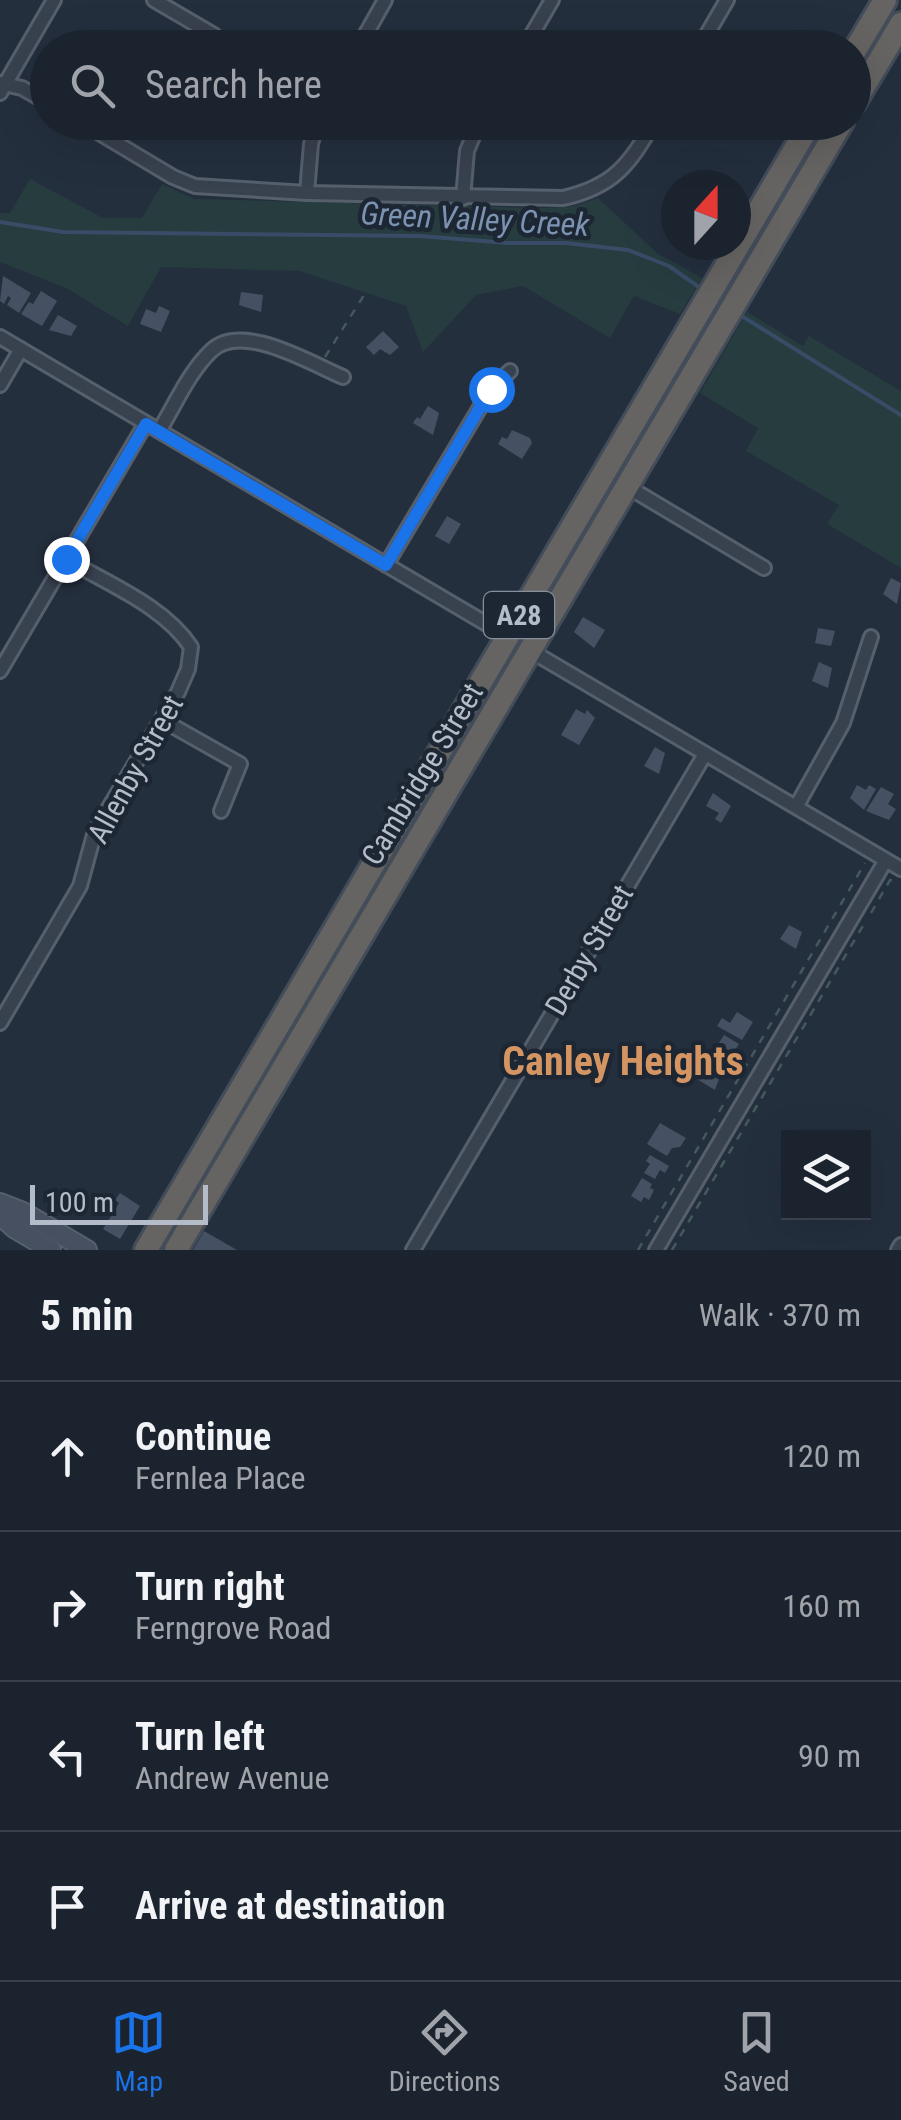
<!DOCTYPE html>
<html lang="en">
<head>
<meta charset="utf-8">
<style>
  body { margin:0; font-family:"Roboto Condensed",sans-serif; background:#282f3a; color:#f1f3f6 }
  .controls { position:absolute; right:30px; bottom:30px; display:grid; overflow:hidden; border-radius:0px; box-shadow:0 10px 40px #0002 }
  .controls button { width:90px; height:90px; display:grid; place-items:center; padding:0; border:0; border-bottom:2px solid #39404a; background:#1b232e; color:#f1f3f6; font:50px sans-serif }
  .compass { position:absolute; left:661px; top:170px; width:90px; height:90px; border-radius:50%; background:#1b232e; box-shadow:0 10px 40px #0002; rotate:21deg }
  .scale { position:absolute; left:30px; bottom:25px; width:178px; box-sizing:border-box; padding-left:10px; border:5px solid #b4bcc9; border-top:0; font-size:28px; line-height:35px; white-space:nowrap; color:#b4bcc9; -webkit-text-stroke:8px #1d2633; paint-order:stroke }
  .stop { position:absolute; width:30px; height:30px; margin:-22px; border:8px solid #1a73e8; border-radius:50%; background:#fff }
  .stop.end { background:#1a73e8; border-color:#fff; box-shadow:0 2px 10px #0008 }
  .list { margin:0; padding:0; list-style:none }
  h2 { display:flex; justify-content:space-between; align-items:center; height:130px; margin:0; padding:0 40px; font-size:42px }
  h2 small { font-size:32px; font-weight:400; color:#a0a4aa }
  .list li { display:grid; grid-template-columns:65px 1fr auto; gap:30px; align-items:center; box-sizing:border-box; height:150px; padding:0 40px; border-top:2px solid #39404a }
  .list b { display:block; font-size:38px; white-space:nowrap }
  .list p { margin:0; font-size:32px; white-space:nowrap; color:#a0a4aa }
  .list em { font-size:32px; font-style:normal; color:#a0a4aa }
  .icon { flex:none; width:55px; height:55px; fill:none; stroke:currentColor; stroke-width:2; stroke-linecap:round; stroke-linejoin:round }
  .map { position:relative; flex:none; width:901px; height:1250px; overflow:hidden }
  .search { position:absolute; background:#1b232e; box-shadow:0 10px 40px #0002; left:30px; right:30px; top:30px; height:110px; display:flex; align-items:center; gap:25px; box-sizing:border-box; padding:0 35px; border-radius:55px; color:#a0a4aa; font-size:38px }
  .sheet { height:730px; background:#1b232e }
  nav { display:flex; justify-content:space-around; align-items:center; box-sizing:border-box; height:140px; border-top:2px solid #39404a; background:#1b232e; font-size:28px; color:#a0a4aa }
  nav a { display:grid; justify-items:center; gap:5px }
  nav .on { color:#1a73e8 }
  .map>svg:first-child { display:block }
</style>
</head>
<body>
<div class="map">
<svg width="901" height="1250" viewBox="0 0 901 1250">
  <rect width="100%" height="100%" fill="#242f3e"/>
  <path fill="#263c3f" d="M30,179L103,218H142L162,184L194,199L541,208L574,206L598,198L657,253L702,278L680,314L634,296L610,338L523,286L476,295L423,352L406,306L300,271L161,267L128,326L68,289L0,262V213H10Z
    M747,312L803,346L809,336L901,391V568L827,524L839,505L746,451L758,428L700,393Z"/>
  <g fill="none" stroke-linecap="round" stroke-linejoin="round">
    <path stroke="#394c67" stroke-width="4" d="M0,222L63,232L420,236L508,243H566L628,250L669,266L703,290
      M740,315L901,415"/>
  </g>
  <path fill="#455162" d="M3,276L31,293L19,313L7,305L11,298L8,296L4,304L0,301Z
    M41,291L57,301L42,326L21,314L29,302L33,304Z
    M241,292L263,295L261,312L239,305Z
    M159,306L170,311L161,332L140,324L146,309L156,313Z
    M58,315L77,326L71,336L49,330Z
    M383,331L399,347L390,355L380,349L374,355L366,347Z
    M428,406L439,413L433,435L413,423L417,417L420,419Z
    M512,430L530,438L532,443L522,459L498,444L502,437L507,439Z
    M447,516L461,524L449,544L435,536Z
    M891,578L901,583L897,604L883,594Z
    M583,617L605,630L594,648L574,632Z
    M818,628L835,631L831,646L815,643Z
    M819,662L832,668L828,688L812,681Z
    M576,709L585,714L587,710L595,718L579,745L561,735Z
    M655,747L665,753L659,774L644,766Z
    M857,785L866,790L869,785L876,789L864,810L850,798Z
    M881,787L894,794L888,804L896,809L889,820L866,811Z
    M713,793L731,806L721,823L715,819L719,813L706,806Z
    M789,925L802,932L796,949L780,939Z
    M737,1012L753,1022L742,1040L717,1026L722,1018L730,1023Z
    M724,1035L739,1044L728,1061L713,1052Z
    M706,1056L718,1063L713,1071L720,1076L715,1090L690,1075Z
    M660,1123L686,1138L680,1147L672,1148L667,1156L647,1144Z
    M650,1155L669,1166L665,1173L660,1170L655,1179L644,1173L650,1164L646,1161Z
    M642,1178L652,1184L650,1188L654,1190L649,1200L644,1197L641,1202L631,1196Z
    M120,1193L140,1206L120,1239L103,1229L119,1203L115,1200Z
    M204,1231L237,1250H193Z"/>
  <g fill="none" stroke-linecap="round" stroke-linejoin="round">
    <g stroke="#565f6c" stroke-width="18">
      <path id="minor" d="M154,0L214,35
        M358,48L385,0
        M524,48L552,0
        M699,48L727,0
        M0,83L22,88L48,103
        M0,93L54,0
        M81,122L173,177L195,186L307,193L563,198C613,187 629,165 654,122
        M307,193L311,144L317,122
        M463,198L467,151L479,122
        M0,337L507,636
        M0,385L21,349
        M159,431C175,405 189,372 211,351C241,321 310,363 343,377
        M628,487L764,568
        M386,565L491,389L510,371
        M531,651L901,869
        M0,671L146,423
        M162,720L240,764L221,811
        M796,807L843,723L871,637
        M0,1023L80,886L95,831L178,692L188,669L191,647C164,606 108,584 66,559
        M413,1250L705,754
        M656,1250L886,860
        M898,1250L901,1245"/>
    </g>
    <g stroke="#565f6c" stroke-width="22">
      <path id="secondary" d="M0,1203L23,1212L87,1250
        M0,1215L14,1228L51,1250"/>
    </g>
    <g stroke="#434c59" stroke-width="28">
      <path id="trunk" d="M854,52L885,0
        M854,103L901,24
        M146,1250L811,122
        M176,1250L842,122"/>
    </g>
    <path stroke="#44595c" stroke-width="2.5" stroke-dasharray="8 8" stroke-linecap="butt" d="M325,357L366,292
      M871,913L890,880L898,882
      M638,1250L865,863
      M672,1250L864,924"/>
    <use href="#minor" stroke="#38414e" stroke-width="12"/>
    <use href="#secondary" stroke="#465061" stroke-width="18"/>
    <use href="#trunk" stroke="#656462" stroke-width="22"/>
  </g>
  <g fill="none" stroke-linecap="round" stroke-linejoin="round">
    <path stroke="#1a73e8" stroke-width="12" d="M66,559L146,424L386,565L491,389"/>
  </g>
  <g text-anchor="middle" dominant-baseline="central" stroke-width="9" stroke-linejoin="round" paint-order="stroke">
    <rect fill="#1d2633" stroke="#878f9c" stroke-width="2.5" x="484" y="592" width="70" height="46" rx="8"/>
    <g font-size="28" font-weight="bold" fill="#b4bcc9">
      <text x="519" y="615">A28</text>
    </g>
    <g font-size="30" fill="#b4bcc9" stroke="#1d2633">
      <text transform="translate(135 769) rotate(-61)">Allenby Street</text>
      <text transform="translate(422 774) rotate(-59)">Cambridge Street</text>
      <text transform="translate(589 950) rotate(-60)">Derby Street</text>
    </g>
    <g font-size="32" font-style="italic" fill="#7c92b1" stroke="#1d2633">
      <text transform="translate(475 219) rotate(3)">Green Valley Creek</text>
    </g>
    <g font-size="40" font-weight="bold" fill="#d59563" stroke="#1d2633">
      <text x="623" y="1061">Canley Heights</text>
    </g>
  </g>
</svg>
<div class="controls">
<button><svg class="icon" aria-label="layers" viewBox="0 0 24 24"><path d="M12 4l9 5-9 5-9-5zM3 14l9 5 9-5"/></svg></button>
</div>
<svg class="compass" viewBox="-18 -18 36 36"><path d="M0-13l5 13h-10z" fill="#e53935"/><path d="M0 13l5-13h-10z" fill="#a0a4aa"/></svg>
<div class="scale">100 m</div>
<div class="stop" style="left:491px;top:389px"></div>
<div class="stop end" style="left:66px;top:559px"></div>
<div class="search"><svg class="icon" aria-label="search" viewBox="0 0 24 24"><circle cx="10" cy="10" r="6"/><path d="M15 15l6 6"/></svg>Search here</div>
</div>
<section class="sheet">
<h2>5 min<small>Walk · 370 m</small></h2>
<ul class="list">
<li><svg class="icon" aria-label="ahead" viewBox="0 0 24 24"><path d="M12 20V5M6 11l6-6 6 6"/></svg><div><b>Continue</b><p>Fernlea Place</p></div><em>120 m</em></li>
<li><svg class="icon" aria-label="right" viewBox="0 0 24 24"><path d="M7 20v-9h11M14 6l5 5-5 5"/></svg><div><b>Turn right</b><p>Ferngrove Road</p></div><em>160 m</em></li>
<li><svg class="icon" aria-label="left" viewBox="0 0 24 24"><path d="M17 20v-9H6M10 6l-5 5 5 5"/></svg><div><b>Turn left</b><p>Andrew Avenue</p></div><em>90 m</em></li>
<li><svg class="icon" aria-label="arrive" viewBox="0 0 24 24"><path d="M6 21V4h12l-3 4 3 4H6"/></svg><div><b>Arrive at destination</b></div></li>
</ul>
</section>
<nav>
<a class="on"><svg class="icon" aria-label="map" viewBox="0 0 24 24"><path d="M3 6l6-2 6 2 6-2v14l-6 2-6-2-6 2zM9 4v14M15 6v14"/></svg>Map</a>
<a><svg class="icon" aria-label="directions" viewBox="0 0 24 24"><path d="M12 3l9 9-9 9-9-9zM9 14v-3h6M13 9l2 2-2 2"/></svg>Directions</a>
<a><svg class="icon" aria-label="saved" viewBox="0 0 24 24"><path d="M7 4h10v16l-5-4-5 4z"/></svg>Saved</a>
</nav>
</body>
</html>
